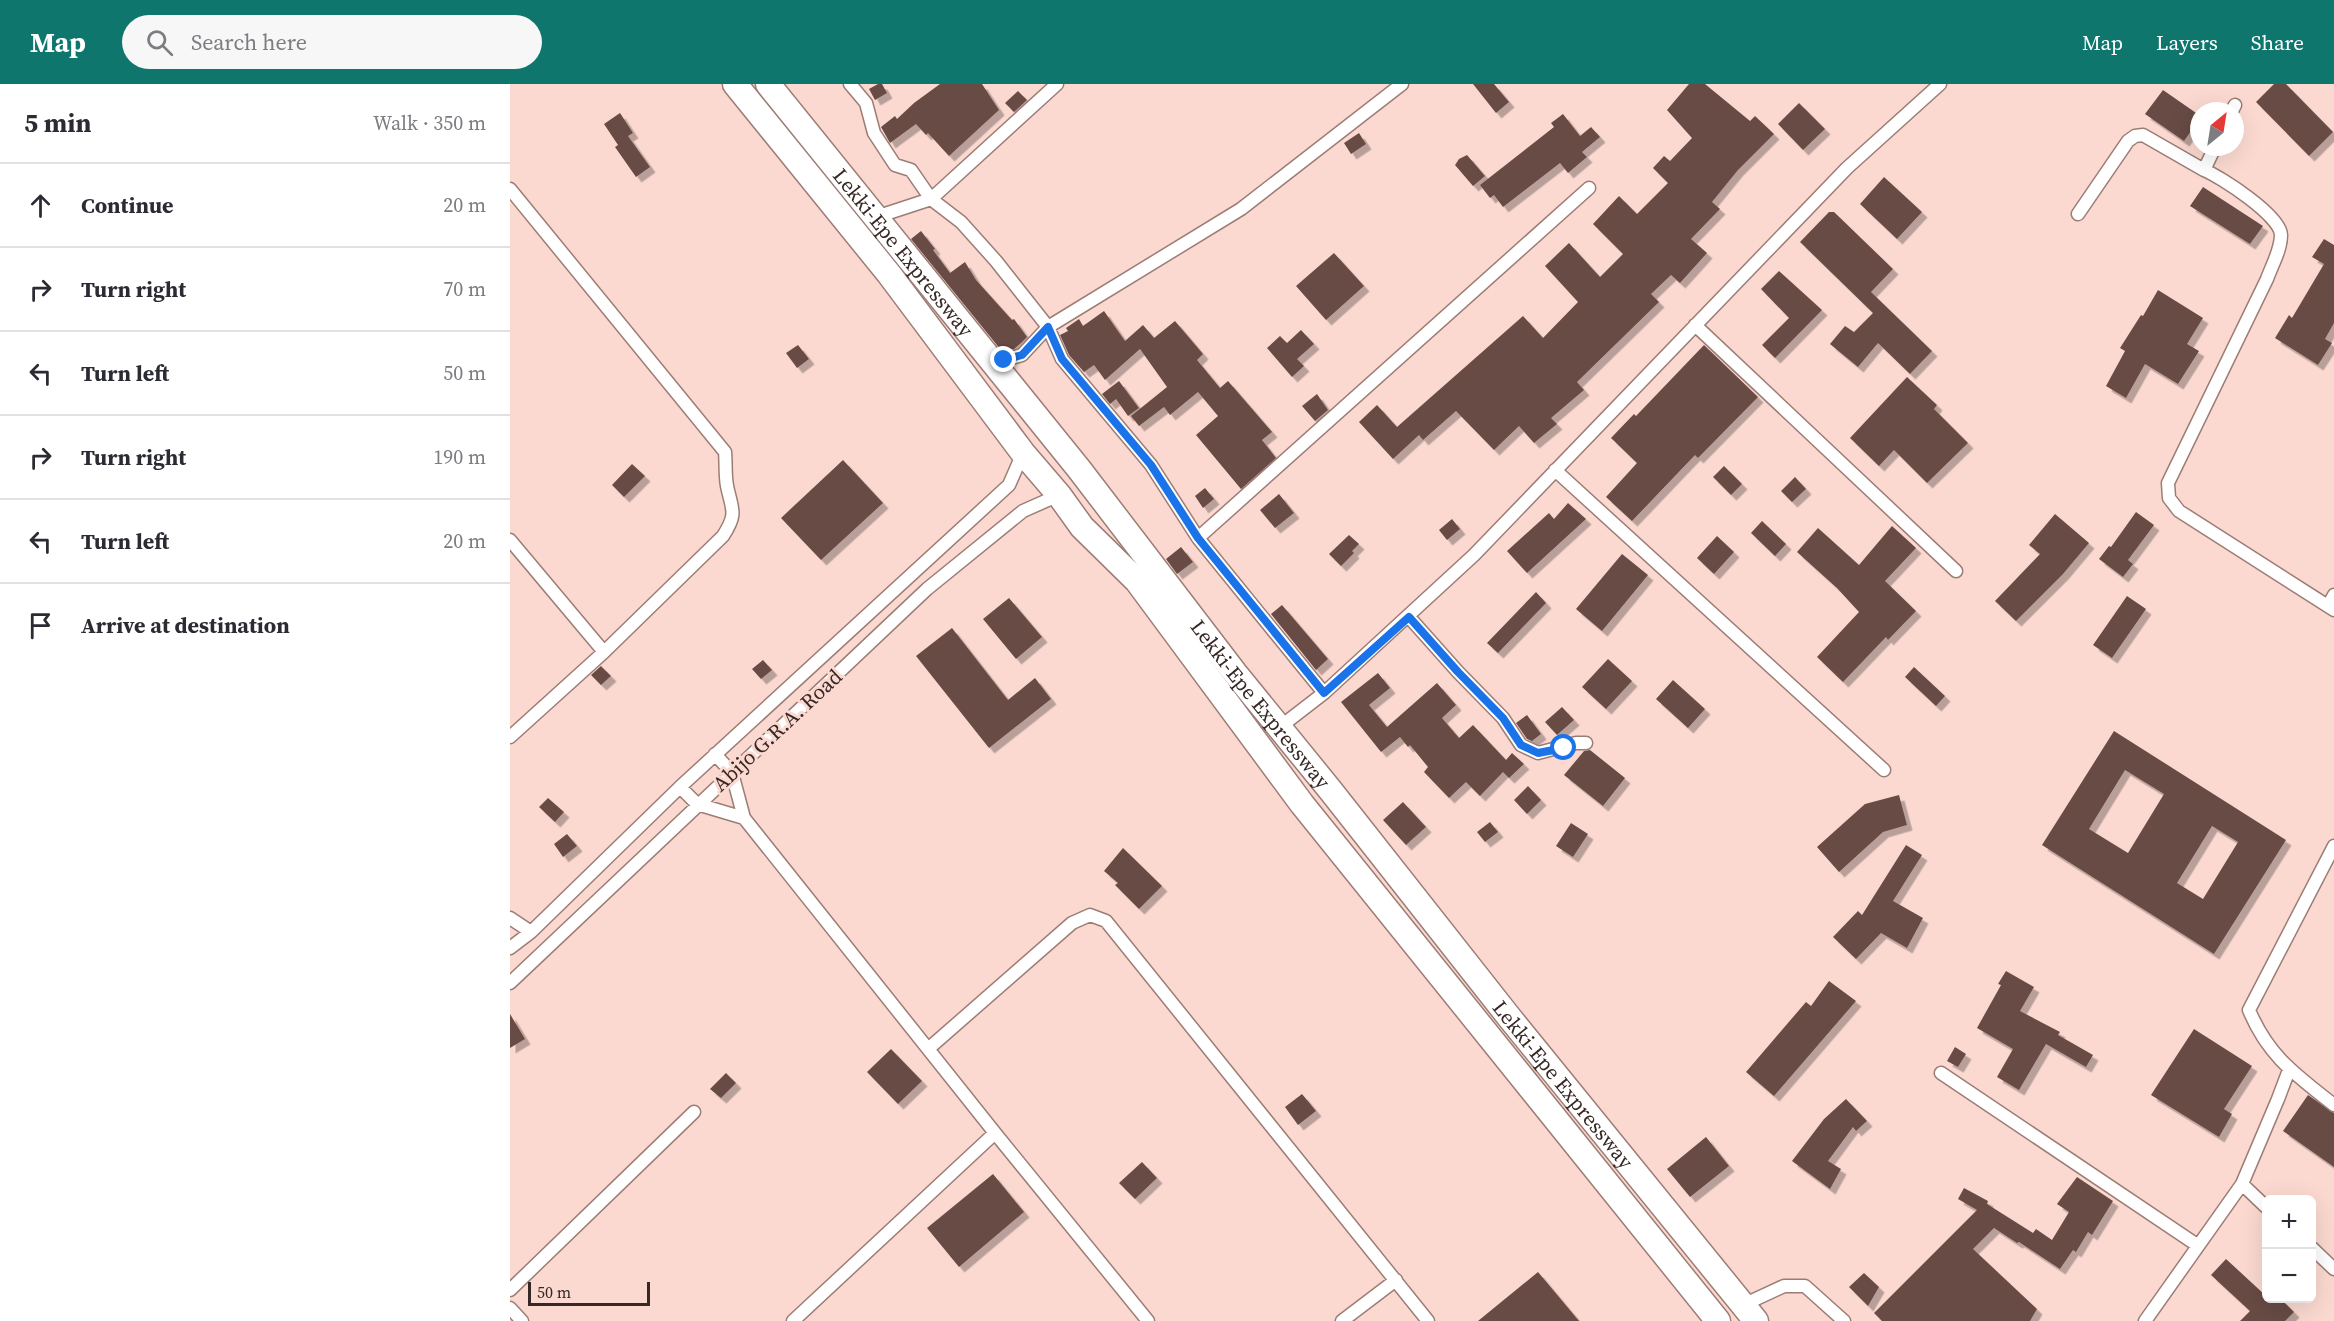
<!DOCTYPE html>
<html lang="en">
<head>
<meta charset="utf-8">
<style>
  body { margin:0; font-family:"Source Serif 4",serif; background:#f7f7f7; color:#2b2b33 }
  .controls { position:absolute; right:18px; bottom:18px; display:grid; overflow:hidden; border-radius:9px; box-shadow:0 6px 24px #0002 }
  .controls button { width:54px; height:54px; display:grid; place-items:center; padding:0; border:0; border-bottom:2px solid #e1e1e2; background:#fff; color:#2b2b33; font:30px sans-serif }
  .compass { position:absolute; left:1680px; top:18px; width:54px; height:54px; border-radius:50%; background:#fff; box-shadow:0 6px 24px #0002; rotate:30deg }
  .scale { position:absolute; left:18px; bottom:15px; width:122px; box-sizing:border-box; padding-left:6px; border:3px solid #352825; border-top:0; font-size:16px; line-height:21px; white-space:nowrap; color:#352825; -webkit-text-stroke:4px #fbd9d0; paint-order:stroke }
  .stop { position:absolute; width:18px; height:18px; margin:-14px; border:4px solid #1a73e8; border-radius:50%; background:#fff }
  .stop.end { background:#1a73e8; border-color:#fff; box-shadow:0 2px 6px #0008 }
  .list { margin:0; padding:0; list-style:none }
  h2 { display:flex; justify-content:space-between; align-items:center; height:78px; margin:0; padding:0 24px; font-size:26px }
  h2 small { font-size:20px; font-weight:400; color:#7c7c81 }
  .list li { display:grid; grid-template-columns:39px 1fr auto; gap:18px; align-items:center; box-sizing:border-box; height:84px; padding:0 24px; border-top:2px solid #e1e1e2 }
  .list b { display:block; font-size:22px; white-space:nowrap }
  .list em { font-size:20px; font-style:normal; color:#7c7c81 }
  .icon { flex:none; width:33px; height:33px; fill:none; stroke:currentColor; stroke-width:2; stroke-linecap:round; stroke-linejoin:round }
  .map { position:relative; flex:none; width:1824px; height:1237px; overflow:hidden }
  header { display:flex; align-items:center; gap:36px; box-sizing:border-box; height:84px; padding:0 30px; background:#0f766e; color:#fff }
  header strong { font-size:28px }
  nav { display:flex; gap:33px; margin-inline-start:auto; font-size:21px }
  .search { width:420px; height:54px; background:#f7f7f7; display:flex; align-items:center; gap:15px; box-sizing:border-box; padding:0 21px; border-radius:33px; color:#7c7c81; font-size:22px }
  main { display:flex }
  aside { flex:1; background:#fff }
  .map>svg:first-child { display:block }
</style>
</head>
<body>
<header>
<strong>Map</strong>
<div class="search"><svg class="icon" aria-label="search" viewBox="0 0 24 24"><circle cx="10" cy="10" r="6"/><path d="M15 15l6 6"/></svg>Search here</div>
<nav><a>Map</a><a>Layers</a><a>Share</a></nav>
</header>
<main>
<aside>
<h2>5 min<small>Walk · 350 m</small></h2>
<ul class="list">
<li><svg class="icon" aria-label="ahead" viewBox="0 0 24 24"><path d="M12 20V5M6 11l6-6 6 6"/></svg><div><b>Continue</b></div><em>20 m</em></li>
<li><svg class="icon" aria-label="right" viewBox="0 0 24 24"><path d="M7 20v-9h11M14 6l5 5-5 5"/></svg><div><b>Turn right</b></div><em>70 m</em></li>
<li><svg class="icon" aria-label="left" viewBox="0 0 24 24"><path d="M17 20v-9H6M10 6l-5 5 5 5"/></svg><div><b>Turn left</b></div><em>50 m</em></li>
<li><svg class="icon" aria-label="right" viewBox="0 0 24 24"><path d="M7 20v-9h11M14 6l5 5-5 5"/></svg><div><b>Turn right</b></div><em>190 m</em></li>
<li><svg class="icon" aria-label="left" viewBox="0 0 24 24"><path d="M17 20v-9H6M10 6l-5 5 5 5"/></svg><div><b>Turn left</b></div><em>20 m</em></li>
<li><svg class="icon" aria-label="arrive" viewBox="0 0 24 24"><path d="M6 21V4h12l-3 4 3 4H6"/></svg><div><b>Arrive at destination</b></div></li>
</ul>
</aside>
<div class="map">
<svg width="1824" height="1237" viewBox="0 0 1824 1237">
  <defs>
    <filter id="shadow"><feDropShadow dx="5.5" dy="5.5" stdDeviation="0" flood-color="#0004"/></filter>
  </defs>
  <rect width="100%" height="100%" fill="#fbd9d0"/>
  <path fill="#684c44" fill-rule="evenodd" filter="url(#shadow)" d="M368,0H372L377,9L365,16L359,5Z
    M430,0H472L489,26L439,72L418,49L416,51L406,40L380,59L371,43L385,32L387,35L404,19Z
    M963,0H984L999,18L986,29Z
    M1179,0H1195L1240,37L1245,32L1264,50L1228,86L1202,118L1210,125L1181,155L1197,169L1170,199L1161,191L1141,210L1149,218L1067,298L1074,306L1041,334L1047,340L1024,359L1009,342L984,366L946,327L913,356L909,351L883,375L849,338L867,321L887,343L1013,232L1033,254L1068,218L1035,182L1059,159L1090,193L1113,170L1083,140L1109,112L1127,130L1158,99L1143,84L1154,72L1160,77L1182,54L1157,26Z
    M1764,0H1776L1823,48L1799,72L1746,18Z
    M1653,6L1689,31V36L1674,57L1635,30Z
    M508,7L517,16L504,28L495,19Z
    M1289,19L1315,45L1293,66L1268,40Z
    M110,29L123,49L118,52L140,83L126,93L105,63L108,61L94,40Z
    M1053,30L1070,52L1081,43L1090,53L1072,68L1077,73L1058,89L1050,79L993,123L984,111L980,114L970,101L1044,43L1041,39Z
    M849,49L856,60L841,70L834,59Z
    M957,71L975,92L963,102L945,81L949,75Z
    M1374,93L1412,128L1387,155L1350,120Z
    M1693,103L1753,142L1740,160L1680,122Z
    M1319,128H1324L1383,185L1361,208L1422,267L1400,290L1368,259L1348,283L1320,260L1335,242L1344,248L1363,229L1290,158Z
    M411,147L425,165L423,166L440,189L455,178L466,196L502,236L504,235L517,253L511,259L504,265L491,266L401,155Z
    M1814,155L1824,161V239L1815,255L1822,259L1808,281L1765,254L1779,231L1782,234L1814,180L1802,173Z
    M824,169L854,202L816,236L786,202Z
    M1269,187L1312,226L1265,274L1252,261L1279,234L1251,205Z
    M1648,206L1693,234L1677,260L1689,267L1668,300L1635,280L1616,314L1596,302L1615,267L1610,264L1631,231L1633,232Z
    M594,227L615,257L633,241L644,254L665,237L693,270L687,276L710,304L718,297L762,348L752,356L766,374L731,405L686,351L708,332L688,308L660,331L654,323L629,342L621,332L657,303L630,265L595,296L584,281L574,288L559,271L550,251L558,247L556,244L569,235L573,242Z
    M791,246L804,260L787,275L794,282L782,293L757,264L770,252L777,259Z
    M288,261L299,275L287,284L276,269Z
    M1194,261L1248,313L1188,374L1185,371L1122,437L1096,413L1127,379L1101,354L1124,330L1126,332Z
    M1397,293L1427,321L1424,325L1458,359L1417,399L1384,366L1369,382L1340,354Z
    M609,297L629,324L618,332L606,315L600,320L592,310Z
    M807,310L818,326L805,337L792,322Z
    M333,376L373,419L311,476L271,434Z
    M122,380L135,392L114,413L102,401Z
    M1214,382L1232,400L1221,411L1203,393Z
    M1285,393L1296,405L1282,418L1271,407Z
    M695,404L704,415L693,424L685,412Z
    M769,410L784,429L765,444L750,426Z
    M1058,419L1076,435L1017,489L997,467L1039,429L1044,435Z
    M1626,428L1644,441L1618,476L1623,480L1613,493L1589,475L1599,462L1601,463Z
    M1545,430L1579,459L1553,490L1506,537L1485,517L1530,470L1519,461Z
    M942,435L950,445L937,456L929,446Z
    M1252,437L1276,460L1265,472L1241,449Z
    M1382,442L1406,464L1375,497L1406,527L1378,556L1376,553L1333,598L1307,573L1349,528L1327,504L1287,468L1308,444L1349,481Z
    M839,451L849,460L842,467L844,469L831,482L819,470Z
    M1207,452L1224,468L1204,490L1187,474Z
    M671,463L683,478L667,490L656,475Z
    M1112,470L1138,491L1092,547L1066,525Z
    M1026,508L1036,519L988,569L977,559Z
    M1617,512L1636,525L1602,574L1583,561Z
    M499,514L532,553L506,575L473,535Z
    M772,521L818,575L806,586L761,530Z
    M442,544L498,616L525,594L541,615L479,664L406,572Z
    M1098,575L1122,597L1096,625L1072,603Z
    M253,576L262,586L251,595L242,585Z
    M91,582L101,592L91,601L81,591Z
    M1404,583L1435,612L1426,622L1395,593Z
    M868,589L880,604L859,621L877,643L927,599L946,621L932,634L949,654L963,641L996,676L1002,669L1014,680L999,694L993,688L970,712L956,698L939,714L914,688L918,683L900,661L898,663L890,653L871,668L831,618Z
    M1163,596L1195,625L1178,644L1146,615Z
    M1052,623L1064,636L1047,651L1035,638Z
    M1017,631L1031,650L1022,657L1017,655L1006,639Z
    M1604,647L1776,756L1704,870L1532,761ZM1615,686L1654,710L1618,769L1579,745ZM1702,742L1728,758L1693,815L1667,799Z
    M1080,666L1115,694L1093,722L1054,691L1074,667Z
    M1018,702L1031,716L1017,730L1004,716Z
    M1389,711L1397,741L1373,748L1329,788L1307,763L1355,720Z
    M38,714L54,728L45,738L29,723Z
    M893,718L916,743L896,761L873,736Z
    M980,738L988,748L975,758L967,748Z
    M1061,739L1078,750L1063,773L1046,762Z
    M57,750L67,762L53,773L44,760Z
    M1396,761L1412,771L1383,817L1413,834L1397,864L1371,849L1346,875L1323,853L1348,827L1352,831Z
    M613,764L652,802L629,825L605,801L608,799L594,787Z
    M1496,887L1524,903L1510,927L1550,948L1548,951L1583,971L1576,983L1536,960L1509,1006L1487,993L1503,965L1467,944L1491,901L1488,900Z
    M1319,897L1346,917L1264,1012L1236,988L1296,918L1301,922Z
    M0,930L15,955L0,964Z
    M1684,945L1742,982L1714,1025L1722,1030L1709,1053L1641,1011Z
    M1445,963L1456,970L1448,983L1437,977Z
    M381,965L412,997L388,1020L357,988Z
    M216,989L226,999L211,1014L200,1005Z
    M792,1010L806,1027L788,1041L775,1023Z
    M1798,1011L1824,1029V1083L1773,1047Z
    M1336,1015L1357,1037L1346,1047L1343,1043L1318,1077L1331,1085L1320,1105L1282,1077L1314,1035Z
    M1196,1053L1219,1082L1180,1113L1157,1085Z
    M632,1078L647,1094L625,1115L609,1099Z
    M483,1090L514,1128L449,1183L417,1144Z
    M1567,1093L1603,1117L1582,1151L1578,1148L1566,1168L1563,1166L1550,1185L1509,1158L1507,1159L1484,1144L1463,1165L1527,1225L1520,1237H1372L1364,1229L1467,1126L1448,1115L1454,1104L1478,1117L1477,1120L1523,1149L1526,1145L1542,1156L1559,1128L1547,1120Z
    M1716,1175L1756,1212V1215H1771L1784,1228L1775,1237H1730L1740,1227L1701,1191Z
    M1028,1188L1069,1237H968Z
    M1354,1189L1369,1203L1358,1222L1339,1203Z"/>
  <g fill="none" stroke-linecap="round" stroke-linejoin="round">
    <g stroke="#9c7d75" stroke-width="15">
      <path id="street" d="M340,0L356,19L364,49L385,81L401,86L421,115L451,138L486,177L538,243L552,275L641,381L688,454L814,609
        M1722,27L1725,21
        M1705,63L1694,86C1711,93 1771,132 1771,151C1771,166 1762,181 1757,195L1658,399L1659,414L1669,427L1824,526
        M0,105L215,368C216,379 215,391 217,402C222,426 228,429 213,452L94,568L0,653
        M1568,130L1618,57L1625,52L1633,51L1694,86
        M366,133L421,115L547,0
        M1185,241L1446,487
        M481,271L494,276L512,271L538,243L731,125L892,0
        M1045,386L1374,686
        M688,454L1079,104
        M0,456L94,568
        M1818,522L1824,511
        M899,533L948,588L993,634L1011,661L1028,669L1066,659H1076
        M770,643L814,609L964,471L1337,84L1430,0
        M205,670L222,689L234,734L485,1049L638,1237
        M170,703L187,720L234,734
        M1824,762L1739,926C1758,972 1786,991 1824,1021
        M0,834L21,848
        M0,864L21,848L170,703L499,401L513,369
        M0,899L417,505L513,427L549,411
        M418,965L562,839L580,831L596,837L918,1237
        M1431,989L1687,1161
        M1732,1100L1756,1123
        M1802,1164L1824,1185
        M0,1206L184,1028
        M1233,1221L1274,1202H1295L1334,1237
        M0,1224L12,1237
        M283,1237L485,1049
        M832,1237L886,1196
        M1635,1237L1732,1100L1768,1015L1779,986"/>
    </g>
    <g stroke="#9c7d75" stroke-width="27">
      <g id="highway">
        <path d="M225,0L379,190L513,369L549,411L572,443L627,497L792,720L1208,1237"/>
        <path id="s1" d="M258,0L569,385L725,589L821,707L999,933L1246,1237"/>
      </g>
    </g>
    <use href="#street" stroke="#fff" stroke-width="12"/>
    <use href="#highway" stroke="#fff" stroke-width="24"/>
  </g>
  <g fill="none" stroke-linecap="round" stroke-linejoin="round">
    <path stroke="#1a73e8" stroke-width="8" d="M494,276L512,271L538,243L552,275L641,381L688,454L814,609L899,533L948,588L993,634L1011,661L1028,669L1054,664"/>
  </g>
  <g text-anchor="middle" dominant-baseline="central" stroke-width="6" stroke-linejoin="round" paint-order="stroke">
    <g font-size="21" fill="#352825" stroke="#fbd9d0">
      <text stroke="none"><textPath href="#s1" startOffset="216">Lekki-Epe Expressway</textPath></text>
      <text stroke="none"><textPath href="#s1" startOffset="792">Lekki-Epe Expressway</textPath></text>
      <text transform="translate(267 646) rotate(-43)">Abijo G.R.A. Road</text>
      <text stroke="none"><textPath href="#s1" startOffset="1278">Lekki-Epe Expressway</textPath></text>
    </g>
  </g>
</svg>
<div class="controls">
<button>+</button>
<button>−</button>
</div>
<svg class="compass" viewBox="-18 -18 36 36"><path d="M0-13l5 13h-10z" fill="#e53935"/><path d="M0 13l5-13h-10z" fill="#7c7c81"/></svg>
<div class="scale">50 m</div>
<div class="stop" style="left:1054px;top:664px"></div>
<div class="stop end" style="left:494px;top:276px"></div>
</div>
</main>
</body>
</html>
